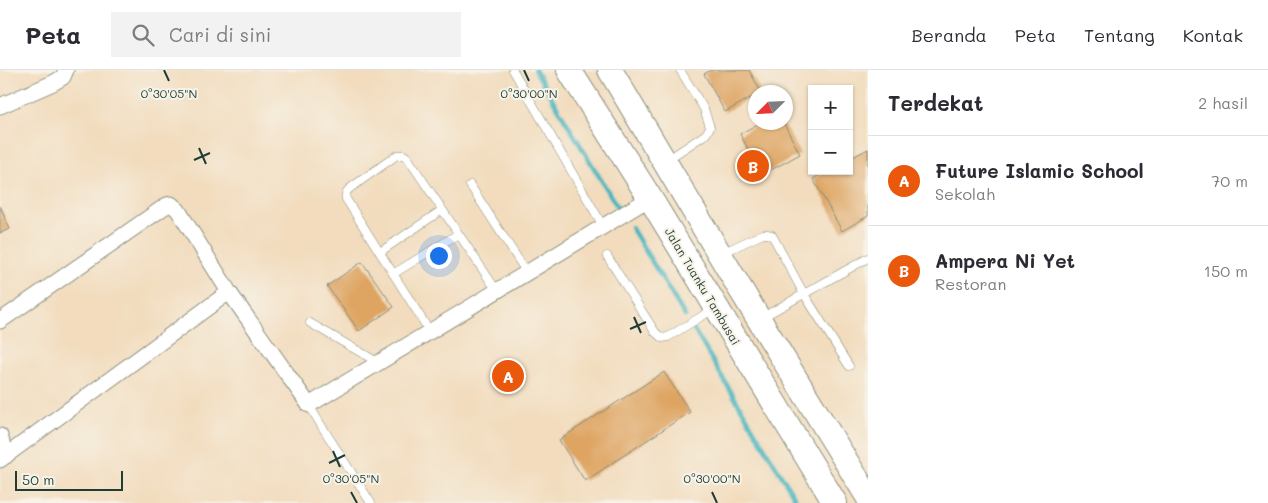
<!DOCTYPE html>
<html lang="id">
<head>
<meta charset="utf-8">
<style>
  body { margin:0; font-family:Mali,sans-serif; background:#f2f2f3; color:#2b2b33 }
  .controls { position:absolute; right:15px; top:15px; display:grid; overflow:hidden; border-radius:0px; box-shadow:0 1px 4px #0004 }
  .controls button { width:45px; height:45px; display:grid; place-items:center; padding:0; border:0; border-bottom:1px solid #e1e1e2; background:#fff; color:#2b2b33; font:25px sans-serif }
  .compass { position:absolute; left:748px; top:15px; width:45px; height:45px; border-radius:50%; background:#fff; box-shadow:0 1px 4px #0004; rotate:246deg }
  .scale { position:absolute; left:15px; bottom:12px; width:108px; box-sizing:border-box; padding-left:5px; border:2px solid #1f3d34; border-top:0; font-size:14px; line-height:18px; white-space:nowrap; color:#1f3d34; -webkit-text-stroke:4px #f7f3e8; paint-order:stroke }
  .you { position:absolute; left:438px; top:185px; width:18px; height:18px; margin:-12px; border:4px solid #fff; border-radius:50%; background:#1a73e8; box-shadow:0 0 0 8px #1a73e833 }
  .badge { display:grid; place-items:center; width:32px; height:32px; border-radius:50%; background:#ea580c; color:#fff; font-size:16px; font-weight:700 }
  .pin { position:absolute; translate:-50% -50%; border:2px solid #fff; box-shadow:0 1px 5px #0006 }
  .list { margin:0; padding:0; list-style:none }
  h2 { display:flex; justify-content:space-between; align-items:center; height:65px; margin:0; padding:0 20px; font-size:21px }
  h2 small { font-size:16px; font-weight:400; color:#7c7c81 }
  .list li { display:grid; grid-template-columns:32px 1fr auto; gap:15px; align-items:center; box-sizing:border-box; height:90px; padding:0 20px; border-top:1px solid #e1e1e2 }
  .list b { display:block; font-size:19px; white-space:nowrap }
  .list p { margin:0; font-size:16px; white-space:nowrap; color:#7c7c81 }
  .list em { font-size:16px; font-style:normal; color:#7c7c81 }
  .icon { flex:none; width:28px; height:28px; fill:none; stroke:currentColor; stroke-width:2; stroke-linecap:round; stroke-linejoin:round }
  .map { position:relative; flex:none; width:868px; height:433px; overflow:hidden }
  header { display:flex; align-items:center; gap:30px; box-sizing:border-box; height:70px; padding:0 25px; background:#fff; border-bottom:1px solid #e1e1e2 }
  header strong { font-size:24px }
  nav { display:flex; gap:28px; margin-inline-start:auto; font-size:18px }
  .search { width:350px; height:45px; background:#f2f2f3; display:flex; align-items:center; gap:12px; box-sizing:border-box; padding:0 18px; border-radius:0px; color:#7c7c81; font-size:19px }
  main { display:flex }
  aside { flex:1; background:#fff }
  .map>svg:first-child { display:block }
</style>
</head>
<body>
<header>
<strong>Peta</strong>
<div class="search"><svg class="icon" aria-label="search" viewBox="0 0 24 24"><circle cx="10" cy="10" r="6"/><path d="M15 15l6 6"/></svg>Cari di sini</div>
<nav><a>Beranda</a><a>Peta</a><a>Tentang</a><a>Kontak</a></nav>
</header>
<main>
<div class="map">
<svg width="868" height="433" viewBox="0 0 868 433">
  <rect width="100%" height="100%" fill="#f7f3e8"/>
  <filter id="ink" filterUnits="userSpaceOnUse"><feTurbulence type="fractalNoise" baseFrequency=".02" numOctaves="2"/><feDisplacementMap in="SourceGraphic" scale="10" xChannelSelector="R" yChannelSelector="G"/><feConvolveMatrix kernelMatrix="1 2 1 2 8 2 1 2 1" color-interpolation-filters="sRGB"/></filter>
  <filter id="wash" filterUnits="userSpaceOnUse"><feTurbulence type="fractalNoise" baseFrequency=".0096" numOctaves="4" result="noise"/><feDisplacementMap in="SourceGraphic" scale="20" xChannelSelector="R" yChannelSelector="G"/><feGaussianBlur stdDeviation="1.12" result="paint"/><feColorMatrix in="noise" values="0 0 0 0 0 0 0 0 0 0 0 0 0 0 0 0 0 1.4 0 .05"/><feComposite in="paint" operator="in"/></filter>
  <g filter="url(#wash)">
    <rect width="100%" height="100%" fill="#f2dcbd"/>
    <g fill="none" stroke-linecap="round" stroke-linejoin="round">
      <path stroke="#46b6bf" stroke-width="4.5" d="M535,0L618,138
        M631,157L685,246
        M694,260L798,433"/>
    </g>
    <g id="blocks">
      <path fill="#dea462" d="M711,0H749L761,22H756V25L725,42L704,4Z
        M761,52H783L800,84L762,105L740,64Z
        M868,79V146L842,161L813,109L827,101H849V89Z
        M0,136L10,159L0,163Z
        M362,192L394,237L359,261L327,216Z
        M664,302L690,342L585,411L559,370Z"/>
    </g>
  </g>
  <g filter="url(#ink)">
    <use href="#blocks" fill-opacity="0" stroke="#888c78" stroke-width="1"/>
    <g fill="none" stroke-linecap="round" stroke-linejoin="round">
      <g stroke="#888c78" stroke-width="9">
        <path id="service" d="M513,0L603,156
          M667,90L706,64L710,57L704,39L680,0
          M470,115L527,203
          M380,182L442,140
          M722,183L763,164H767L772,165L804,224L849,296
          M607,186L655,262L662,268L668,267L715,238
          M393,204L458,164
          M761,248L868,188
          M310,253L379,293
          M430,262L346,129C345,124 346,122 349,119L397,85H404L407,87L497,221
          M309,335L321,355L371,433"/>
      </g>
      <g stroke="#888c78" stroke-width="17">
        <path id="minor" d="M0,36L53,13L63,7L66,0
          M0,251L167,135L171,134L178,140L229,222L309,335L650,128
          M0,366L6,386
          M0,390L229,222"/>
      </g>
      <g stroke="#888c78" stroke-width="26">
        <path id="primary" d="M569,0L650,128L835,433
          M610,0L741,220L868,427"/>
      </g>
      <use href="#service" stroke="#fff" stroke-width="8"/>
      <use href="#minor" stroke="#fff" stroke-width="15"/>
      <use href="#primary" stroke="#fff" stroke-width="24"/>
    </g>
  </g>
  <path fill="none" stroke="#1f3d34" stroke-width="2" d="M164,0L169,11M524,0L529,11M199,78L206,94M194,90L210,83M634,247L641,263M630,259L646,252M333,381L340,397M329,393L345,385M351,422L357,433M712,422L717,433"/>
  <g text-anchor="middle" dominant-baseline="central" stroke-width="4" stroke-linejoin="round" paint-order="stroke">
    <g font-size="12" fill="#1f3d34" stroke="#f7f3e8">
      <text transform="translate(703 216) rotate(59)">Jalan Tuanku Tambusai</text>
    </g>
  </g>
  <g font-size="12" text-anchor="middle" fill="#1f3d34" stroke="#f7f3e8" stroke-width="4" stroke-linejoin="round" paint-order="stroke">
    <text x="169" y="28">0°30'05"N</text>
    <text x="529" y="28">0°30'00"N</text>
    <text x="351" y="413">0°30'05"N</text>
    <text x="712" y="413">0°30'00"N</text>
  </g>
</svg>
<div class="controls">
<button>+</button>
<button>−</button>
</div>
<svg class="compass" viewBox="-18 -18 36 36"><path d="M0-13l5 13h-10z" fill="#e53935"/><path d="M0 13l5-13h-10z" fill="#7c7c81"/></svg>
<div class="scale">50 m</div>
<div class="you"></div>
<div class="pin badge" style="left:508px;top:306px">A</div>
<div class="pin badge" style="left:753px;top:96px">B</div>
</div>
<aside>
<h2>Terdekat<small>2 hasil</small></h2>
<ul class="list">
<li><span class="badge">A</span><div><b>Future Islamic School</b><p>Sekolah</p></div><em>70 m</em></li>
<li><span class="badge">B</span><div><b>Ampera Ni Yet</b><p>Restoran</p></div><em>150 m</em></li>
</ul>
</aside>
</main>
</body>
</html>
